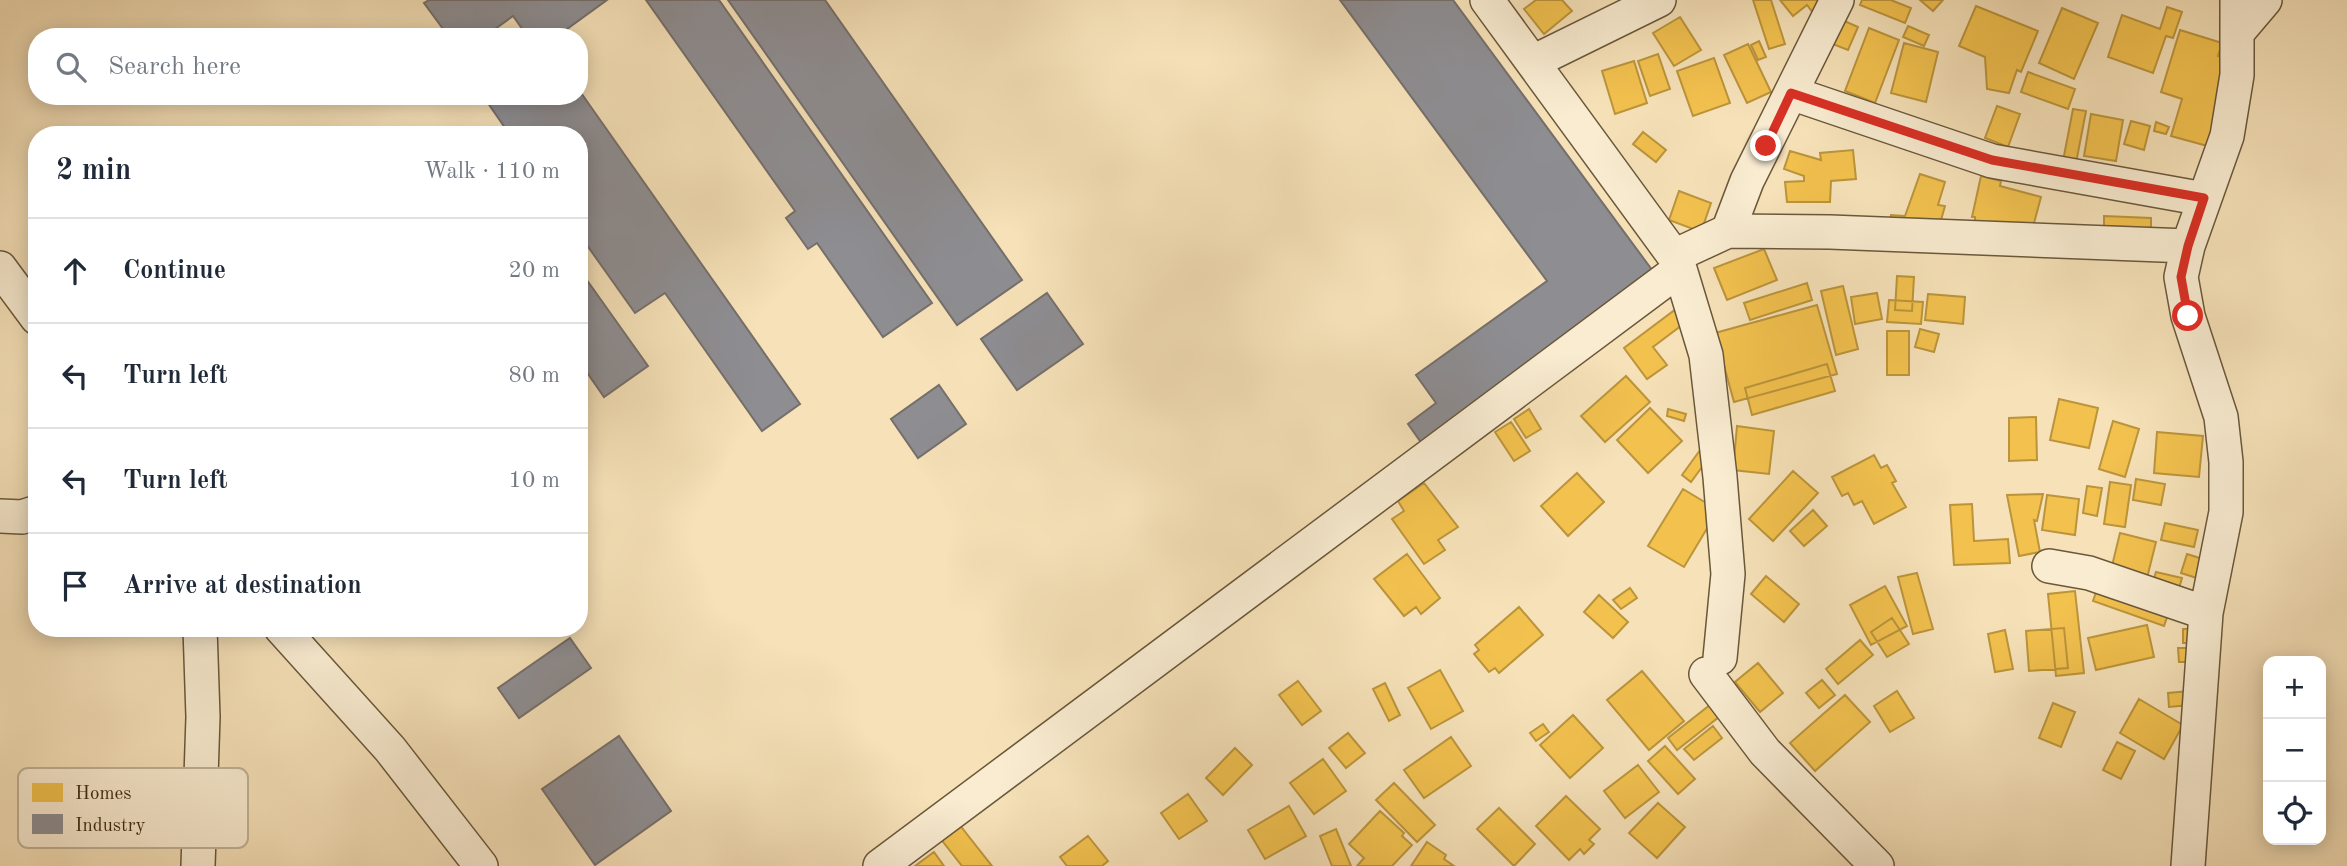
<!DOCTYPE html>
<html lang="en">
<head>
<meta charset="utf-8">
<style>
  body { margin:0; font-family:"Old Standard TT",serif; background:#f2f2f3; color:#1f2937 }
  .controls { position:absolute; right:21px; bottom:21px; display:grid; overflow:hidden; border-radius:14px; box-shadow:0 4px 18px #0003 }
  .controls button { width:63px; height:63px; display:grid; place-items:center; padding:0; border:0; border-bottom:2px solid #e0e1e3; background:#fff; color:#1f2937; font:35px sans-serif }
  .stop { position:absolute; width:21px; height:21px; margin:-16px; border:5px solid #d93025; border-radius:50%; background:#fff }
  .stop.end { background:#d93025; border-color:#fff; box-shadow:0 2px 7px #0008 }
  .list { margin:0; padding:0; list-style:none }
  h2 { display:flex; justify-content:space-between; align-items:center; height:91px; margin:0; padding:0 28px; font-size:30px }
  h2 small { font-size:23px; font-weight:400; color:#747a83 }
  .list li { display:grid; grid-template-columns:46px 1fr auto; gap:21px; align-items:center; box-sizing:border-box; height:105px; padding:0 28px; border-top:2px solid #e0e1e3 }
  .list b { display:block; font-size:26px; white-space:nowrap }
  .list em { font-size:23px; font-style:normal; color:#747a83 }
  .icon { flex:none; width:38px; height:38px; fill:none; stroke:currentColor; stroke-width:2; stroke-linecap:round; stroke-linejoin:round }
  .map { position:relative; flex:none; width:2347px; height:866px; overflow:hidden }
  .search { position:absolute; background:#fff; box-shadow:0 4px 18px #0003; left:28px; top:28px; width:560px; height:77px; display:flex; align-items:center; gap:18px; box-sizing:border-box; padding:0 24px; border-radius:28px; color:#747a83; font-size:26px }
  .panel { position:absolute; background:#fff; box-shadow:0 4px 18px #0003; left:28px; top:126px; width:560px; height:511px; border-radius:28px }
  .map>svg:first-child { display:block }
</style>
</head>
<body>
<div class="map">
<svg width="2347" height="866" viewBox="0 0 2347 866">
  <rect width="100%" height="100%" fill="#f6e1b8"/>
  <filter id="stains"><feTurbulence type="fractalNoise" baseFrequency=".00286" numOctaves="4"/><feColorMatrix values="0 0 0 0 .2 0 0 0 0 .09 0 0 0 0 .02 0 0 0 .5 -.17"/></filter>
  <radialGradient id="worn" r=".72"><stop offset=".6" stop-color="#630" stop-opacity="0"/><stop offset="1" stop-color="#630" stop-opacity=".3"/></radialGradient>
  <path fill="#f2c14e" stroke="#bb943b" stroke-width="2" d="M1536,0H1562L1572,11L1544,34L1524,9Z
    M1753,0H1771L1785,44L1769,49Z
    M1780,0H1832L1816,17L1807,5L1793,16Z
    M1862,0H1891L1911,8L1905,23L1860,5Z
    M1920,0H1943L1933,11Z
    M1976,6L2038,31L2021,72L2017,70L2009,93L1987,89L1985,57L1959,46Z
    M2167,7L2182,12L2173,38L2166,36L2153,73L2108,57L2122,15L2160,29Z
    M2062,8L2098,23L2074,79L2039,63Z
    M1680,17L1701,50L1674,66L1653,33Z
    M1840,19L1858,27L1848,50L1830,43Z
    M1908,26L1929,35L1924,46L1903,37Z
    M1869,28L1899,40L1875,103L1845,91Z
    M2180,30L2222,43L2218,56L2232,60L2211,147L2171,136L2182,99L2161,92Z
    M1759,41L1766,57L1758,60L1751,45Z
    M1904,43L1938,52L1926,102L1891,93Z
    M1748,44L1771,92L1747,103L1724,55Z
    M1658,54L1670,89L1650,96L1638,61Z
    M1714,58L1730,103L1693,116L1677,71Z
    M1634,61L1647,103L1615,114L1602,71Z
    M2028,72L2075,89L2068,109L2021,92Z
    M1997,106L2020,114L2008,147L1985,138Z
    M2073,109L2086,111L2076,163L2063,161Z
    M2091,114L2123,120L2116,161L2084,156Z
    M2131,121L2150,126L2144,150L2124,144Z
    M2156,122L2169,127L2166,134L2154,131Z
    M1643,132L1666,150L1656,162L1633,144Z
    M1853,150L1856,179L1831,181L1830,202H1787L1785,182L1804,181V176L1784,169L1790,151L1821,160L1820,153Z
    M1920,174L1945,182L1938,205L1945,206L1941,220L1890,228L1891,215L1905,216Z
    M1981,176L2001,181L2000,186L2041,197L2033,227L1975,226V217H1972Z
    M1679,191L1711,203L1701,232L1669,220Z
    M2104,216L2151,218V230L2104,228Z
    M1764,249L1777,280L1727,300L1714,268Z
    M1897,276L1914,277L1912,311L1895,310Z
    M1807,283L1812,300L1750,320L1744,303Z
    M1843,286L1858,349L1836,355L1821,291Z
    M1877,293L1882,319L1855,324L1851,297Z
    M1928,294L1965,297L1963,324L1925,320Z
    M1889,300L1923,302L1921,324L1887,322Z
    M1817,305L1837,374L1734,402L1715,333Z
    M1676,309L1686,322L1653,347L1667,365L1647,379L1624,348Z
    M1920,329L1939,334L1934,352L1915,347Z
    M1887,331H1909V375H1887Z
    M1827,364L1835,391L1752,415L1745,388Z
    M1626,376L1650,402L1605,442L1581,416Z
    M2059,399L2098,408L2089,448L2050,440Z
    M1650,408L1682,441L1648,473L1617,440Z
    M1529,409L1541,429L1526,438L1514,419Z
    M1668,409L1686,414L1684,421L1667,416Z
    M2036,417L2037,460L2009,461V418Z
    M2113,421L2139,429L2125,477L2099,469Z
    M1511,422L1530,451L1514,461L1495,432Z
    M1737,426L1774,431L1769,474L1733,470Z
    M2157,432L2203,436L2199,477L2154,473Z
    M1703,446L1713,452L1691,482L1682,475Z
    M1874,455L1881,468L1887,465L1896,481L1892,483L1906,507L1874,524L1862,501L1854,505L1848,493L1842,496L1832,477Z
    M1793,471L1818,493L1773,541L1749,519Z
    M1577,473L1604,502L1568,536L1541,506Z
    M2136,479L2165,484L2161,505L2133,500Z
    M2110,482L2131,485L2125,527L2104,524Z
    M1424,483L1458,527L1438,540L1445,550L1424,564L1392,519L1404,511L1398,501Z
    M2087,486L2102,488L2097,516L2083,513Z
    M1683,489L1718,510L1684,567L1648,546Z
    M2043,494L2037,521L2034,520L2040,552L2019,556L2007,495Z
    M2047,495L2079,499L2075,535L2042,530Z
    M1972,504L1974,541L2008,539L2010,563L1954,565L1950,505Z
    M1813,510L1827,526L1804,546L1790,531Z
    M2165,523L2198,530L2194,547L2161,540Z
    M2120,533L2156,542L2147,578L2111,570Z
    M1407,554L1440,598L1421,614L1416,607L1404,616L1374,579Z
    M2187,554L2209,561L2203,580L2181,573Z
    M2156,572L2182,578L2177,595L2151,588Z
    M1917,573L1933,629L1913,634L1898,577Z
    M1766,576L1799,604L1784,622L1751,594Z
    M2100,581L2171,606L2164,626L2093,601Z
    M1885,586L1907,626L1871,645L1850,605Z
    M1630,588L1637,598L1621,609L1613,600Z
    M2075,591L2084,673L2056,676L2048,594Z
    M1599,595L1628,622L1613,638L1584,612Z
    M1519,607L1543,635L1499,673L1495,668L1489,672L1474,654L1479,650L1475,645Z
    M1892,618L1909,644L1887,657L1871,632Z
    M2147,625L2154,657L2096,670L2088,638Z
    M2064,628L2068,668L2029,671L2026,631Z
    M2183,629H2198V643H2183Z
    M2005,630L2013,669L1995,672L1988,634Z
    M1860,640L1873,655L1838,684L1826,669Z
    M2178,648H2197V662H2179Z
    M1758,663L1783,693L1760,712L1735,682Z
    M1440,670L1463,711L1431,729L1408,688Z
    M1642,671L1684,721L1649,750L1607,700Z
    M1822,680L1835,695L1819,708L1806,693Z
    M1298,681L1321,711L1302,725L1279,695Z
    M1385,683L1400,715L1389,721L1373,689Z
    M1897,691L1914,718L1890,732L1874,706Z
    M2189,691L2190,705L2169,707L2168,693Z
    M1845,695L1870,722L1815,771L1790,743Z
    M2139,699L2183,725L2164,759L2120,733Z
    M1715,701L1724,713L1677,750L1668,738Z
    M2053,703L2075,712L2061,747L2039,738Z
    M1573,715L1603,748L1570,778L1540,745Z
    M1543,724L1549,732L1536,741L1530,733Z
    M1713,726L1722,738L1694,760L1684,749Z
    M1348,733L1365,753L1346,768L1329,748Z
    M1451,737L1471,766L1424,798L1404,770Z
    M2117,742L2135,751L2121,779L2103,770Z
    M1665,746L1695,779L1678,794L1648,761Z
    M1235,748L1252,765L1223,795L1206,778Z
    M1323,759L1346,791L1314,814L1290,783Z
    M1638,765L1659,792L1625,818L1604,791Z
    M1394,783L1435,825L1417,842L1376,800Z
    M1188,794L1207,821L1179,839L1161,813Z
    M1566,796L1600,829L1589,840L1594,844L1584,854L1580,849L1569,860L1536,826Z
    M1658,803L1685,827L1657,858L1629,833Z
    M1289,806L1306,836L1265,859L1248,830Z
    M1499,808L1535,844L1514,866L1477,829Z
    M1380,811L1404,833L1402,836L1412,845L1392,866H1357L1364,858L1349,844Z
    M955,819L992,866H962L936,833Z
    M1336,829L1351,866H1332L1320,836Z
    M1088,836L1108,861L1102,866H1067L1060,857Z
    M1427,842L1446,855L1444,859L1454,866H1411Z
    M934,852L944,866H915Z"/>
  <path fill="#8d8d92" stroke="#756f6b" stroke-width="2" d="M429,0H607L556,37H528L513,16L484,37H449L424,3Z
    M646,0H719L932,303L883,337L817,243L808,249L786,218L795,211Z
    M728,0H825L1022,280L957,325Z
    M1340,0H1453L1658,278L1425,448L1408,424L1436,403L1416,375L1547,281Z
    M1340,0H1453L1658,278L1425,448L1408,424L1436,403L1416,375L1547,281Z
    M579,90L800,404L762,431L665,293L635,313L579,234V135H510L483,96H579Z
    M579,269L648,366L604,397L579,361Z
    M1047,293L1083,344L1017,390L981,339Z
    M939,385L966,424L918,458L891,419Z
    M570,638L591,668L519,718L498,688Z
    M619,736L671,811L595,865L542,789Z"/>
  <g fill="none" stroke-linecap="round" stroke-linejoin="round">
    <g stroke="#6a583a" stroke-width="36">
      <path id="street" d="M2237,33L2265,0
        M1533,62L1659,0
        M1791,93L1992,161L2204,199
        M1728,231L1747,181L1837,0
        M1674,256L1728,231L1830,232L2188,246
        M0,268L37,318
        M1680,269L1706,355L1720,477L1728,574L1720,658
        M0,516L22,517L37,512
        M2049,566L2089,573L2206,613
        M281,628L390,749L481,866
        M1706,674L1765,752L1877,866
        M198,866L203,717L200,628
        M880,866L1680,269L1674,256L1487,0
        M2188,866L2206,613L2226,512V462L2221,417L2188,316L2181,277L2188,246L2227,136L2237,75V0"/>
    </g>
    <use href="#street" stroke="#f9ecd1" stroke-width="33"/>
  </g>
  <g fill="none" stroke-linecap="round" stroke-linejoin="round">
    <path stroke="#d93025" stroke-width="9" d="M1766,146L1791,93L1992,160L2204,198L2188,246L2181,277L2188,316"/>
  </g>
  <rect x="18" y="768" width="230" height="80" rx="10" fill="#f9ecd1" stroke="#c0b297" stroke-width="2"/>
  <rect x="32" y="783" width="31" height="19" fill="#f2c14e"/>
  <rect x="32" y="814" width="31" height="20" fill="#8d8d92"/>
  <g font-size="19" fill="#3c2a10">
    <text x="75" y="799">Homes</text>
    <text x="75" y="831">Industry</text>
  </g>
  <rect width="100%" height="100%" filter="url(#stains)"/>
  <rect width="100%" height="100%" fill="url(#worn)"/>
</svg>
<div class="controls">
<button>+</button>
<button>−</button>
<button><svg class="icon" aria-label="locate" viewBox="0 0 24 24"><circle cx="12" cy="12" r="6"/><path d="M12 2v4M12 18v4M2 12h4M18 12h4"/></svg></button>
</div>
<div class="stop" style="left:2188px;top:316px"></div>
<div class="stop end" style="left:1766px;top:146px"></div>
<div class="search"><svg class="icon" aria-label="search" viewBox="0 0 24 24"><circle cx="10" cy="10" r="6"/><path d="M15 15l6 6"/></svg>Search here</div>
<section class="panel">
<h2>2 min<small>Walk · 110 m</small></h2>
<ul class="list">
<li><svg class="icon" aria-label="ahead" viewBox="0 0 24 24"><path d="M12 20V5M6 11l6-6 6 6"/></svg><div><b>Continue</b></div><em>20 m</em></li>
<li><svg class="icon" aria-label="left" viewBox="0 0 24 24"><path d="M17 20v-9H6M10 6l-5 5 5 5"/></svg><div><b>Turn left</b></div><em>80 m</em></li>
<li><svg class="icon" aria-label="left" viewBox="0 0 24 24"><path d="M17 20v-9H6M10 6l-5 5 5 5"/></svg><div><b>Turn left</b></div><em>10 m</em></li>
<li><svg class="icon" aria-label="arrive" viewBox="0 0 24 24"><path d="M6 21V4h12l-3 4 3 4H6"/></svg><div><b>Arrive at destination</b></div></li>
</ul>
</section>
</div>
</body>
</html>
